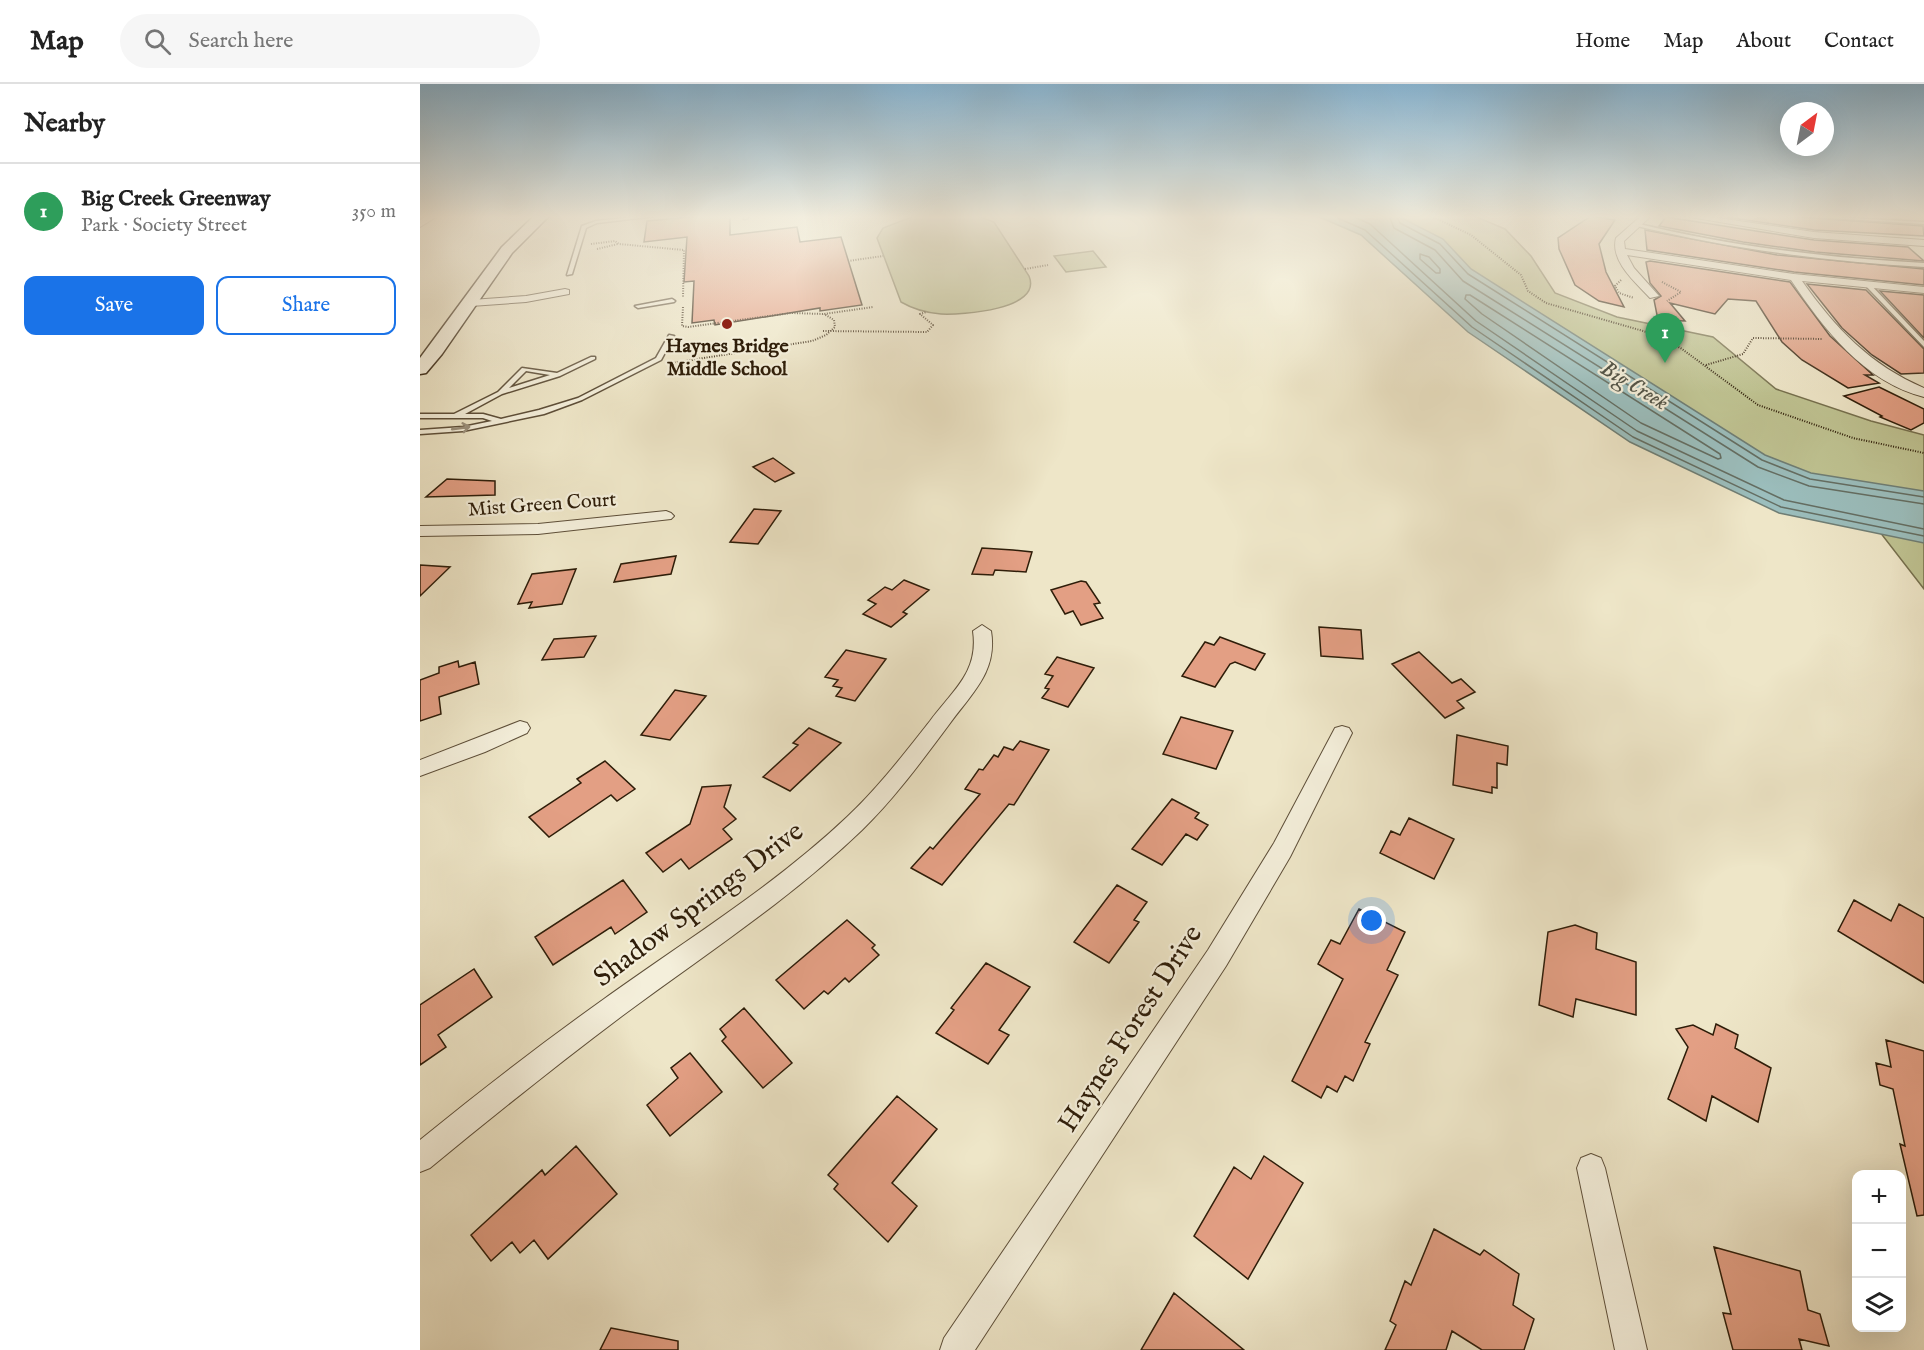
<!DOCTYPE html>
<html lang="en">
<head>
<meta charset="utf-8">
<style>
  body { margin:0; font-family:"IM FELL English",serif; background:#f6f6f6; color:#222 }
  .controls { position:absolute; right:18px; bottom:18px; display:grid; overflow:hidden; border-radius:12px; box-shadow:0 6px 24px #0002 }
  .controls button { width:54px; height:54px; display:grid; place-items:center; padding:0; border:0; border-bottom:2px solid #e0e0e0; background:#fff; color:#222; font:30px sans-serif }
  .compass { position:absolute; left:1360px; top:18px; width:54px; height:54px; border-radius:50%; background:#fff; box-shadow:0 6px 24px #0002; rotate:32deg }
  .you { position:absolute; left:952px; top:837px; width:21px; height:21px; margin:-15px; border:4px solid #fff; border-radius:50%; background:#1a73e8; box-shadow:0 0 0 9px #1a73e833 }
  .badge { display:grid; place-items:center; width:39px; height:39px; border-radius:50%; background:#1a73e8; color:#fff; font-size:20px; font-weight:700 }
  .pin { position:absolute; translate:-50% -50px; filter:drop-shadow(0 2px 3px #0008) }
  .pin::after { content:''; position:absolute; top:32px; width:21px; height:18px; background:inherit; clip-path:polygon(0 0,100% 0,50% 100%) }
  .list { margin:0; padding:0; list-style:none }
  h2 { display:flex; justify-content:space-between; align-items:center; height:78px; margin:0; padding:0 24px; font-size:26px }
  h2 small { font-size:20px; font-weight:400; color:#767676 }
  .list li { display:grid; grid-template-columns:39px 1fr auto; gap:18px; align-items:center; box-sizing:border-box; height:96px; padding:0 24px; border-top:2px solid #e0e0e0 }
  .list b { display:block; font-size:22px; white-space:nowrap }
  .list p { margin:0; font-size:20px; white-space:nowrap; color:#767676 }
  .list em { font-size:20px; font-style:normal; color:#767676 }
  .actions { display:flex; gap:12px; padding:18px 24px }
  .actions a { flex:1; padding:14px 0; border:2px solid #1a73e8; border-radius:12px; text-align:center; font-size:21px; color:#1a73e8 }
  .actions .main { background:#1a73e8; color:#fff }
  .icon { flex:none; width:33px; height:33px; fill:none; stroke:currentColor; stroke-width:2; stroke-linecap:round; stroke-linejoin:round }
  .map { position:relative; flex:none; width:1504px; height:1266px; overflow:hidden }
  header { display:flex; align-items:center; gap:36px; box-sizing:border-box; height:84px; padding:0 30px; background:#fff; border-bottom:2px solid #e0e0e0 }
  header strong { font-size:28px }
  nav { display:flex; gap:33px; margin-inline-start:auto; font-size:21px }
  .search { width:420px; height:54px; background:#f6f6f6; display:flex; align-items:center; gap:15px; box-sizing:border-box; padding:0 21px; border-radius:33px; color:#767676; font-size:22px }
  main { display:flex }
  aside { flex:1; background:#fff }
  .map>svg:first-child { display:block }
</style>
</head>
<body>
<header>
<strong>Map</strong>
<div class="search"><svg class="icon" aria-label="search" viewBox="0 0 24 24"><circle cx="10" cy="10" r="6"/><path d="M15 15l6 6"/></svg>Search here</div>
<nav><a>Home</a><a>Map</a><a>About</a><a>Contact</a></nav>
</header>
<main>
<aside>
<h2>Nearby<small></small></h2>
<ul class="list">
<li><span class="badge" style="background:#2e9e5b">1</span><div><b>Big Creek Greenway</b><p>Park · Society Street</p></div><em>350 m</em></li>
</ul>
<div class="actions"><a class="main">Save</a><a>Share</a></div>
</aside>
<div class="map">
<svg width="1504" height="1266" viewBox="0 0 1504 1266">
  <rect width="100%" height="100%" fill="#eee6c8"/>
  <filter id="stains"><feTurbulence type="fractalNoise" baseFrequency=".00333" numOctaves="4"/><feColorMatrix values="0 0 0 0 .2 0 0 0 0 .09 0 0 0 0 .02 0 0 0 .5 -.17"/></filter>
  <radialGradient id="worn" r=".72"><stop offset=".6" stop-color="#630" stop-opacity="0"/><stop offset="1" stop-color="#630" stop-opacity=".3"/></radialGradient>
  <path fill="#bfc392" stroke="#76704e" stroke-width="1.5" d="M494,132H558L574,138L609,192C623,226 541,231 521,230C507,229 493,225 481,218L457,154L463,144Z
    M941,132H1054L1085,145L1111,172L1135,209L1197,233L1293,253L1356,305L1451,337L1504,351V505L1422,399L1316,370Z
    M673,167L686,183L646,188L634,172Z"/>
  <path fill="#9bbebd" stroke="#6f7e75" stroke-width="1.5" d="M897,132H978L1023,155L1051,185L1345,371L1391,389L1504,407V459L1359,429L1210,358L1048,248L941,151Z"/>
  <g fill="none" stroke-linecap="round" stroke-linejoin="round">
    <path stroke="#646e63" stroke-width="1.5" d="M913,132L945,146L1052,243L1213,353L1361,423L1504,452
      M932,132L950,140L1056,237L1217,347L1364,416L1504,445
      M969,132L974,144L1015,166L1043,197L1338,383L1389,402L1504,420
      M977,132L980,139L1020,160L1048,190L1342,376L1390,395L1504,413
      M1000,170L1009,173L1020,185V189H1016L1000,175Z
      M1046,211H1050L1300,370L1301,374L1298,375L1221,339L1062,230L1045,215Z"/>
  </g>
  <path fill="#e39f84" stroke="#2e1d09" stroke-width="1.5" d="M280,132H310V151L377,143L380,158L421,153L442,221L400,227V224L295,241L294,236L272,239L274,197L264,198L267,153L224,158L227,137Z
    M1171,132L1195,136L1179,160L1186,188L1204,223L1179,217L1155,201L1139,165L1138,154Z
    M1299,132H1368L1503,142L1504,152L1394,146Z
    M1246,133L1394,156L1488,163L1504,177L1395,168L1323,158L1239,142Z
    M1225,146L1357,171L1504,185V201L1374,188L1227,166Z
    M1230,177L1370,198L1410,252L1453,291H1445L1459,299L1428,304L1382,276L1362,258L1336,217L1308,215L1295,230L1250,219L1265,237L1238,236L1234,216L1241,212L1230,199L1226,178Z
    M1387,200L1446,206L1504,265V289L1481,290L1452,271L1422,244Z
    M1460,207L1504,211V254Z
    M1459,303L1504,325V339L1491,346L1460,333L1462,332L1424,312Z
    M353,374L374,389L355,398L333,383Z
    M27,395L75,397V411L6,413Z
    M334,425L361,427L338,460L310,458Z
    M562,464L593,466L612,468L606,488L575,486L573,491L552,490Z
    M256,472L251,490L194,498L201,480Z
    M0,481L30,483L0,512Z
    M156,485L142,520L109,524L112,518L98,520L112,490Z
    M484,496L509,506L483,528L487,530L471,543L443,530L456,520L448,516L465,503L472,506Z
    M661,497L666,498L680,519L674,520L683,534L661,541L653,527L645,530L631,506Z
    M899,543L941,546L943,575L901,572Z
    M176,552L164,573L122,576L134,555Z
    M800,553L845,570L835,586L815,578L810,580L795,603L762,592L785,558L794,561Z
    M426,566L466,575L435,617L416,612L422,604L413,602L418,596L405,593Z
    M999,568L1032,599L1041,595L1055,608L1037,617L1044,624L1025,634L972,580Z
    M637,573L674,584L648,623L622,614L629,605L625,604L633,592L625,590Z
    M38,577L39,583L55,578L59,600L19,613L21,630L0,637V596L19,589V583Z
    M255,606L286,612L250,656L221,651Z
    M761,633L813,647L796,685L743,670Z
    M389,644L421,659L370,707L343,693L378,661L373,659Z
    M1037,651L1088,662L1087,681L1077,679V704L1072,703V709L1033,701Z
    M600,657L629,666L594,721L589,720L522,801L491,784L510,763L513,765L560,710L545,705L559,685L563,686L574,671L578,673L584,663L593,666Z
    M185,677L215,705L197,717L191,711L129,753L109,733L161,699L157,695Z
    M311,701L304,723L316,735L303,745L312,755L269,785L261,775L243,788L226,769L270,740L282,703Z
    M752,715L779,729L775,734L788,741L777,756L766,750L742,781L712,765Z
    M989,734L1034,755L1014,795L960,769L971,747L980,751Z
    M203,796L227,828L195,850L191,843L133,881L115,853Z
    M697,801L727,818L714,836L719,838L689,879L654,858Z
    M1434,816L1471,837L1479,820L1504,834V899L1418,847Z
    M939,825L985,848L967,886L978,891L945,958L950,960L933,997L925,992L917,1008L907,1002L901,1014L872,997L923,895L898,880L911,856L920,860Z
    M427,836L455,861L452,864L459,871L429,898L425,894L408,910L404,907L384,925L356,896Z
    M1155,841L1177,849L1176,865L1216,878V931L1156,915L1153,933L1119,921L1128,848Z
    M566,879L610,903L579,946L589,951L568,980L516,949L534,926L531,924Z
    M54,885L72,913L18,951L26,963L0,981V921Z
    M324,924L372,979L343,1004L302,957L306,953L300,945Z
    M1296,940L1318,951L1315,964L1351,984L1338,1038L1292,1012L1286,1037L1248,1015L1268,963L1256,945L1273,941L1293,951Z
    M1466,956L1504,967V1131L1497,1132L1480,1060L1485,1062L1473,1005L1460,1001L1456,979L1471,983Z
    M270,969L302,1008L250,1052L227,1021L258,994L251,984Z
    M477,1012L517,1045L472,1099L497,1122L468,1158L414,1105L418,1100L408,1091Z
    M156,1062L197,1110L128,1175L114,1156L100,1169L92,1158L71,1177L51,1151L122,1086L125,1091Z
    M844,1072L883,1099L828,1195L774,1152L814,1083L831,1095Z
    M1014,1145L1060,1171L1064,1166L1099,1190L1093,1221L1114,1235L1104,1266H1062L1032,1247L1026,1266H965L976,1241L970,1237L985,1197L991,1201Z
    M1294,1163L1380,1187L1388,1226L1400,1230L1409,1262L1379,1255L1382,1266H1313L1303,1229L1311,1230Z
    M754,1209L824,1266H721Z
    M191,1244L258,1257V1266H180Z"/>
  <g fill="none" stroke-linecap="round" stroke-linejoin="round">
    <g stroke="#5e4f39" stroke-width="3">
      <path id="lane" d="M223,132H236L177,139L166,144L152,190L147,191L162,142L176,137Z
        M324,132H328V134L324,135Z
        M1392,132L1504,138V140L1394,133Z
        M1215,139C1310,162 1406,174 1504,179V183C1405,177 1309,165 1213,141Z
        M1446,200H1450L1504,257V263L1446,202Z
        M252,215L255,217L254,218L218,224L215,222Z
        M249,251L254,252L241,276L162,316L124,330L43,347L0,350V346L43,343L72,337L63,334H0V330H34L78,308L102,284L137,289L171,273H175V275L140,292L82,310L45,330H63L81,335L119,326L158,314L236,274ZM106,287L130,291L89,304Z"/>
    </g>
    <g stroke="#5e4f39" stroke-width="2">
      <path id="street" d="M7,132H18L0,143V136Z
        M1221,132H1231L1204,157L1205,165L1374,190L1504,203V209L1382,197C1415,244 1450,281 1504,304V313C1444,298 1403,244 1371,196L1207,171L1214,184L1239,212L1230,214C1215,198 1190,177 1196,154Z
        M1264,132H1285L1394,148L1504,156V162L1394,154Z
        M145,205L149,206V210L106,218L51,222L46,219L51,216L106,212Z
        M246,427L251,429L254,432L251,435L118,450L0,452V442L118,440Z
        M562,541L571,547C578,588 551,610 528,642C501,678 474,715 442,746C368,817 283,872 202,932C137,981 73,1032 10,1084L0,1088V1056C60,1007 121,960 184,915C266,856 353,803 427,733C458,704 484,670 510,637C533,606 559,588 553,547Z
        M100,637L107,639L110,644L107,649L65,668L0,692V676Z
        M922,642L929,644L932,649L870,773L806,882L555,1266H520L524,1254L788,866L854,759L915,644Z
        M1171,1070L1181,1074L1185,1084L1227,1266H1195L1157,1084L1161,1074Z"/>
    </g>
    <g stroke="#2e1d09" stroke-width="3">
      <path id="secondary" d="M114,132H129L92,169L22,270L6,289L0,290V274L82,163Z"/>
    </g>
    <path stroke="#2e1d09" stroke-width="2" stroke-dasharray="1 1.5" stroke-linecap="butt" d="M1011,132L1051,151L1101,191L1108,207L1126,219L1237,251L1262,265L1338,321L1433,354L1504,369
      M171,160L195,157L199,160L264,166L263,213
      M177,165L198,160
      M428,177L463,172
      M605,185L628,181
      M1201,196L1195,202L1199,209L1214,214
      M1242,198L1261,208L1247,217
      M263,223L262,242L268,243L371,229L404,230L453,223
      M403,247L507,248L513,241L500,230L506,228
      M252,279L392,257L406,251L415,243L414,236L404,230
      M1286,281L1323,270L1333,254L1403,255"/>
    <use href="#lane" fill="#f4efdb" fill-rule="evenodd"/>
    <use href="#street" fill="#f4efdb" fill-rule="evenodd"/>
    <use href="#secondary" fill="#f4efdb" fill-rule="evenodd"/>
  </g>
  <defs><path id="oneway-shaft" d="M-6 0H5M1.5-3L5.5 0L1.5 3" fill="none" stroke-width="1.6" stroke-linecap="round" stroke-linejoin="round" transform="scale(1.5)"/></defs>
  <use stroke="#9b907c" href="#oneway-shaft" transform="translate(41 344) rotate(-8)"/>
  <linearGradient id="sky" x2="0" y2="1"><stop stop-color="#89b8d7"/><stop offset="0.43" stop-color="#f7f4e6"/><stop offset="1" stop-color="#f7f4e6" stop-opacity="0"/></linearGradient>
  <rect width="1504" height="309" fill="url(#sky)"/>
  <circle fill="#8f2418" stroke="#f4efdb" stroke-width="2" cx="307" cy="240" r="6"/>
  <g text-anchor="middle" dominant-baseline="central" stroke-width="4.5" stroke-linejoin="round" paint-order="stroke">
    <g font-size="20" font-weight="bold" fill="#2e1d09" stroke="#f4efdb">
      <text x="307" y="262">Haynes Bridge<tspan x="307" dy="23">Middle School</tspan></text>
    </g>
    <g font-size="20" fill="#2e1d09" stroke="#f4efdb">
      <text transform="translate(122 421) rotate(-4)">Mist Green Court</text>
    </g>
    <g font-size="22" font-style="italic" fill="#545548" stroke="#f4efdb">
      <text transform="translate(1214 302) rotate(31)">Big Creek</text>
    </g>
    <g font-size="28" fill="#2e1d09" stroke="#f4efdb">
      <text transform="translate(279 821) rotate(-37)">Shadow Springs Drive</text>
      <text transform="translate(711 945) rotate(-57)">Haynes Forest Drive</text>
    </g>
  </g>
  <rect width="100%" height="100%" filter="url(#stains)"/>
  <rect width="100%" height="100%" fill="url(#worn)"/>
</svg>
<div class="controls">
<button>+</button>
<button>−</button>
<button><svg class="icon" aria-label="layers" viewBox="0 0 24 24"><path d="M12 4l9 5-9 5-9-5zM3 14l9 5 9-5"/></svg></button>
</div>
<svg class="compass" viewBox="-18 -18 36 36"><path d="M0-13l5 13h-10z" fill="#e53935"/><path d="M0 13l5-13h-10z" fill="#767676"/></svg>
<div class="you"></div>
<div class="pin badge" style="left:1245px;top:279px;background:#2e9e5b">1</div>
</div>
</main>
</body>
</html>
